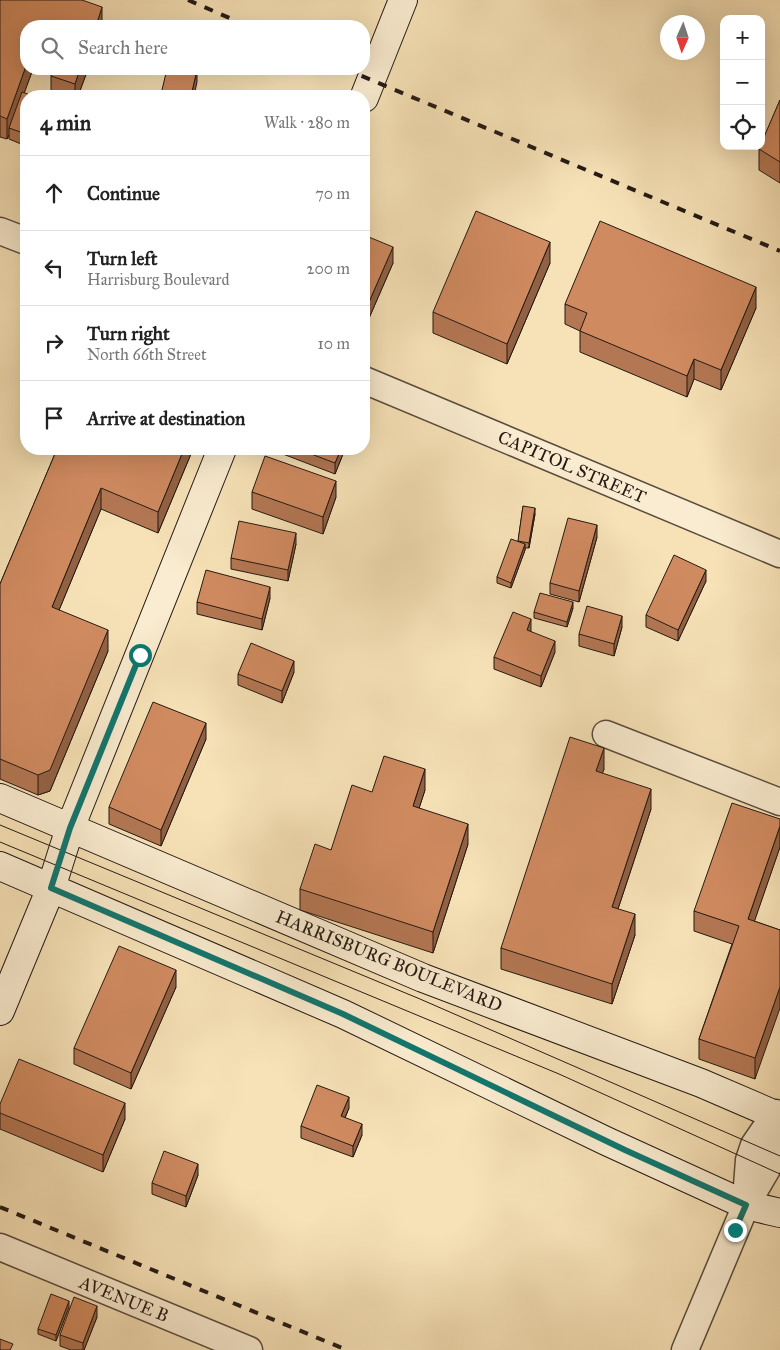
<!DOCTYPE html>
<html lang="en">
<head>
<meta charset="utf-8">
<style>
  body { margin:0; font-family:"IM FELL Great Primer",serif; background:#f2f2f2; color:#222 }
  .controls { position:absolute; right:15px; top:15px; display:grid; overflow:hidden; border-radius:10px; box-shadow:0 5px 20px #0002 }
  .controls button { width:45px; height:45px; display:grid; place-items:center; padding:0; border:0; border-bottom:1px solid #e0e0e0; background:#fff; color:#222; font:25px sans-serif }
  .compass { position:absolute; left:660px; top:15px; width:45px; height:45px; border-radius:50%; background:#fff; box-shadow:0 5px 20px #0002; rotate:183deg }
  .stop { position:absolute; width:15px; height:15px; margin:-11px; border:4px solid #0f766e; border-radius:50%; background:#fff }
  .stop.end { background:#0f766e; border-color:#fff; box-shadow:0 1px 5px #0008 }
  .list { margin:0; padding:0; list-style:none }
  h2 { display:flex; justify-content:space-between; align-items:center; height:65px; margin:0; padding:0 20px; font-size:21px }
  h2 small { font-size:16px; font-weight:400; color:#767676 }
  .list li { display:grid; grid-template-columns:32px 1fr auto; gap:15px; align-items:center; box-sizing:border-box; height:75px; padding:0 20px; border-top:1px solid #e0e0e0 }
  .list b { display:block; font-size:19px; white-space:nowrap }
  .list p { margin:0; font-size:16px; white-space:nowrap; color:#767676 }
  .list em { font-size:16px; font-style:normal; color:#767676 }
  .icon { flex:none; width:28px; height:28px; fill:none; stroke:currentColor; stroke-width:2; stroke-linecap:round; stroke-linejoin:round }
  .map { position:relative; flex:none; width:780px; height:1350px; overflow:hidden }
  .search { position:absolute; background:#fff; box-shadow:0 5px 20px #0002; left:20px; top:20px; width:350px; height:55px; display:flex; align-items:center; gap:12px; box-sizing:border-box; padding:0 18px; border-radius:20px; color:#767676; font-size:19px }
  .panel { position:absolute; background:#fff; box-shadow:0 5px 20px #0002; left:20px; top:90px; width:350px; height:365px; border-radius:20px }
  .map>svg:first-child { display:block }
</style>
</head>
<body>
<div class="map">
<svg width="780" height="1350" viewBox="0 0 780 1350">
  <rect width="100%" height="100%" fill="#f7e2b7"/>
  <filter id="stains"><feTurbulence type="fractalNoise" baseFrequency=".004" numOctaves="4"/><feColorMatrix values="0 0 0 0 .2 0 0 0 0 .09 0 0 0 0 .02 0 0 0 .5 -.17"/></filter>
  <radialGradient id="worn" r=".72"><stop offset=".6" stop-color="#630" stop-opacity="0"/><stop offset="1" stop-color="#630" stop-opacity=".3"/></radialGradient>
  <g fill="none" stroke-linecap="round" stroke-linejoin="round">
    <g stroke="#594b3d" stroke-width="29">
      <path id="street" d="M0,231L26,241
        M364,380L780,554
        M606,734L780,802
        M746,1199L749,1160L754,1145L776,1113
        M0,1247L249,1350
        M685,1350L746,1205L767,1169L773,1153L776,1115"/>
    </g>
    <g stroke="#241914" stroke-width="30">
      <path id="secondary" d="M364,98L403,0
        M0,798L423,978L701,1083L780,1117
        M0,866L343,1014L606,1141L746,1205L780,1213
        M0,1011L51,888L70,828L222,449"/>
    </g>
    <use href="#street" stroke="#faecd0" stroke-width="26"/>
    <use href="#secondary" stroke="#faecd0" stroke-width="28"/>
    <path stroke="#241914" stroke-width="1" d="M0,825L420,999L780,1156
      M0,842L559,1074L780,1174"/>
    <path stroke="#241914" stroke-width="4" stroke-dasharray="9 9" stroke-linecap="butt" d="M188,0L248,26
      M345,69L780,251
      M0,1207L347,1350"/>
  </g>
  <path fill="#b37753" stroke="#241914" d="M0,0H83L102,26H26V69H33L24,93L26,96V146L9,139V135L7,139L0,137Z
    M54,69H88L78,96H51V76Z
    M780,100V183L759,170V149Z
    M364,235L393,263L366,325L364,324Z
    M550,263L507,364L433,333V312Z
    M565,304L756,308L721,390L694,379L687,397L580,352V331L565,324Z
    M57,449H193L158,533L101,509L59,610L108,651L50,791L38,795L0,779V584Z
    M275,449H345L335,474L275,451Z
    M252,492L336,497L323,534L252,509Z
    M523,506L535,514L529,548H525V550L511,588L497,583V577L518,542Z
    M597,537L579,602L550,594V583Z
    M296,544L288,581L231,569V558Z
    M706,581L678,641L646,627V615Z
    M270,598L262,630L197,614V602Z
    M573,608L567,627L534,618V612Z
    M622,627L614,656L579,646V634Z
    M530,631L555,652L541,687L494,669V657Z
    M294,672L282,703L238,685V674Z
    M206,739L161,846L109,824V807Z
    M604,769L602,773L651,809L618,909L635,935L612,1004L501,969V948Z
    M425,790L419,808L468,844L433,953L300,910V889L331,850L372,792Z
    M780,819V847L754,921L780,930L755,1079L699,1059V1039L732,944L694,931V911Z
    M176,987L131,1089L74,1064V1048Z
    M0,1104L125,1119L103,1172L0,1129Z
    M349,1108L345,1118L362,1135L353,1157L301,1138V1126Z
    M198,1175L186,1207L152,1194V1183Z
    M69,1307L56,1341L38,1334V1329Z
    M97,1317L84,1350H71L60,1346V1335Z"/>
  <path fill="#926143" stroke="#241914" d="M102,7V26H96Z
    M26,66V69H33L11,129L9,128V135L7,139V119Z
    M80,69H88L78,96H75V84Z
    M197,70V82L194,96H191Z
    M550,242V263L507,364V344Z
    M393,247V263L366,325V309Z
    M756,287V308L721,390V370Z
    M694,359V379L687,397V376Z
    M184,449H193L158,533V512Z
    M341,449H345L335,474V463Z
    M336,481V497L323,534V517Z
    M101,488V509L52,627V607Z
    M535,508V514L529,548V543Z
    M597,525V537L579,602V591Z
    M296,533V544L288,581V570Z
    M525,544V550L511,588V583Z
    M706,570V581L678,641V630Z
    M270,587V598L262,630V619Z
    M573,602V608L567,627V622Z
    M622,616V627L614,656V644Z
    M531,619V631L527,641V630Z
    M108,630V651L50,791L38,795V775Z
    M555,641V652L541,687V676Z
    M294,661V672L282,703V691Z
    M206,723V739L161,846V830Z
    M604,748V769L596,792V771Z
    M425,769V790L413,827V806Z
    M651,789V809L612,927V907Z
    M468,824V844L433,953V932Z
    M780,826V847L748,940V919Z
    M635,914V935L612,1004V984Z
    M176,970V987L131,1089V1073Z
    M780,987V1008L755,1079V1058Z
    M349,1097V1108L341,1127V1116Z
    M125,1103V1119L103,1172V1155Z
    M362,1124V1135L353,1157V1146Z
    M198,1164V1175L186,1207V1196Z
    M69,1301V1307L56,1341V1335Z
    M97,1306V1317L84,1350H83V1343Z"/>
  <path fill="#d08a60" stroke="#241914" d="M0,0H82L102,7L96,26H26V66L7,119L0,116Z
    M54,69H80L75,84L51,76Z
    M167,69H191L197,70L191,96H144L146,91L161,94Z
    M22,92L34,96H26V134L9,128Z
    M780,100V162L759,149L760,146H761V144Z
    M476,211L550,242L507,344L433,312Z
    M600,221L756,287L721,370L694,359L687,376L580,331L587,313L565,304Z
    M364,235L393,247L366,309L364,308Z
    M57,449H184L158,512L101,488L52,607L108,630L50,770L38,775L0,759V584Z
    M298,449H341L335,463Z
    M265,456L336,481L323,517L252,492Z
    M523,506L535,508L529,543L518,541Z
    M568,518L597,525L579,591L550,583Z
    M239,521L296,533L288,570L231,558Z
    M511,539L525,544L511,583L497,577Z
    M674,555L706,570L678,630L646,615Z
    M206,570L270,587L262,619L197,602Z
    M540,593L573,602L567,622L534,612Z
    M587,606L622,616L614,644L579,634Z
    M513,612L531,619L527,630L555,641L541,676L494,657Z
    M251,643L294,661L282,691L238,674Z
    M153,702L206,723L161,830L109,807Z
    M570,737L604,748L596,771L651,789L612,907L635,914L612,984L501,948Z
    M384,756L425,769L413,806L468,824L433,932L300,889L315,844L331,850L352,785L372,792Z
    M732,803L780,819V826L748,919L780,930V987L755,1058L699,1039L739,926L694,911Z
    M119,946L176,970L131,1073L74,1048Z
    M19,1059L125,1103L103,1155L0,1113V1104Z
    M317,1085L349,1097L341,1116L362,1124L353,1146L301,1126Z
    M164,1151L198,1164L186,1196L152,1183Z
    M51,1294L69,1301L56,1335L38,1329Z
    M74,1297L97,1306L83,1343L60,1335Z
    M0,1339L13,1344L10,1350H0Z"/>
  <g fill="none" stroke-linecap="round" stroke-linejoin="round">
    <path stroke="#0f766e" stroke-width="6" d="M140,655L70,828L51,888L343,1014L625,1150L746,1205L735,1230"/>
  </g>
  <g text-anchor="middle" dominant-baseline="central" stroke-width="4" stroke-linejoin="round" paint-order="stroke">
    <g font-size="18" fill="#241914" stroke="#faecd0">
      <text transform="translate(572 467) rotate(23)">CAPITOL STREET</text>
      <text transform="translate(389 961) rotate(22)">HARRISBURG BOULEVARD</text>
      <text transform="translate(124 1299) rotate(22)">AVENUE B</text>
    </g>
  </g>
  <rect width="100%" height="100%" filter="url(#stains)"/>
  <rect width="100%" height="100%" fill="url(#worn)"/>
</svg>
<div class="controls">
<button>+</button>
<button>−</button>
<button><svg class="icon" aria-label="locate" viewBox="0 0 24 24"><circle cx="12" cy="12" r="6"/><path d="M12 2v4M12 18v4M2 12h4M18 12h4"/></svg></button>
</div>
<svg class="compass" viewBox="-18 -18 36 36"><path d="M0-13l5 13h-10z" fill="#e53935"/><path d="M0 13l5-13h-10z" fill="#767676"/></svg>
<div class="stop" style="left:140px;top:655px"></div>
<div class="stop end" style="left:735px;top:1230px"></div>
<div class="search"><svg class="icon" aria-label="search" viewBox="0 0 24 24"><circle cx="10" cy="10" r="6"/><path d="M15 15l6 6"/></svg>Search here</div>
<section class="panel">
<h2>4 min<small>Walk · 280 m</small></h2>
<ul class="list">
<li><svg class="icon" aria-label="ahead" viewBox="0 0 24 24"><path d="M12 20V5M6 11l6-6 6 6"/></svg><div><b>Continue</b></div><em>70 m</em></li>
<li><svg class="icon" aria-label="left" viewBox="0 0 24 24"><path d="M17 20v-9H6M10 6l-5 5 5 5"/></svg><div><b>Turn left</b><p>Harrisburg Boulevard</p></div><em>200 m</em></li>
<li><svg class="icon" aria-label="right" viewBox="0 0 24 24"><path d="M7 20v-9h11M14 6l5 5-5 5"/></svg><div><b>Turn right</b><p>North 66th Street</p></div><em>10 m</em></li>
<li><svg class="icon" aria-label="arrive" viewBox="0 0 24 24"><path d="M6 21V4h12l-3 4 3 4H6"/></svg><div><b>Arrive at destination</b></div></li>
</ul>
</section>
</div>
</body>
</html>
